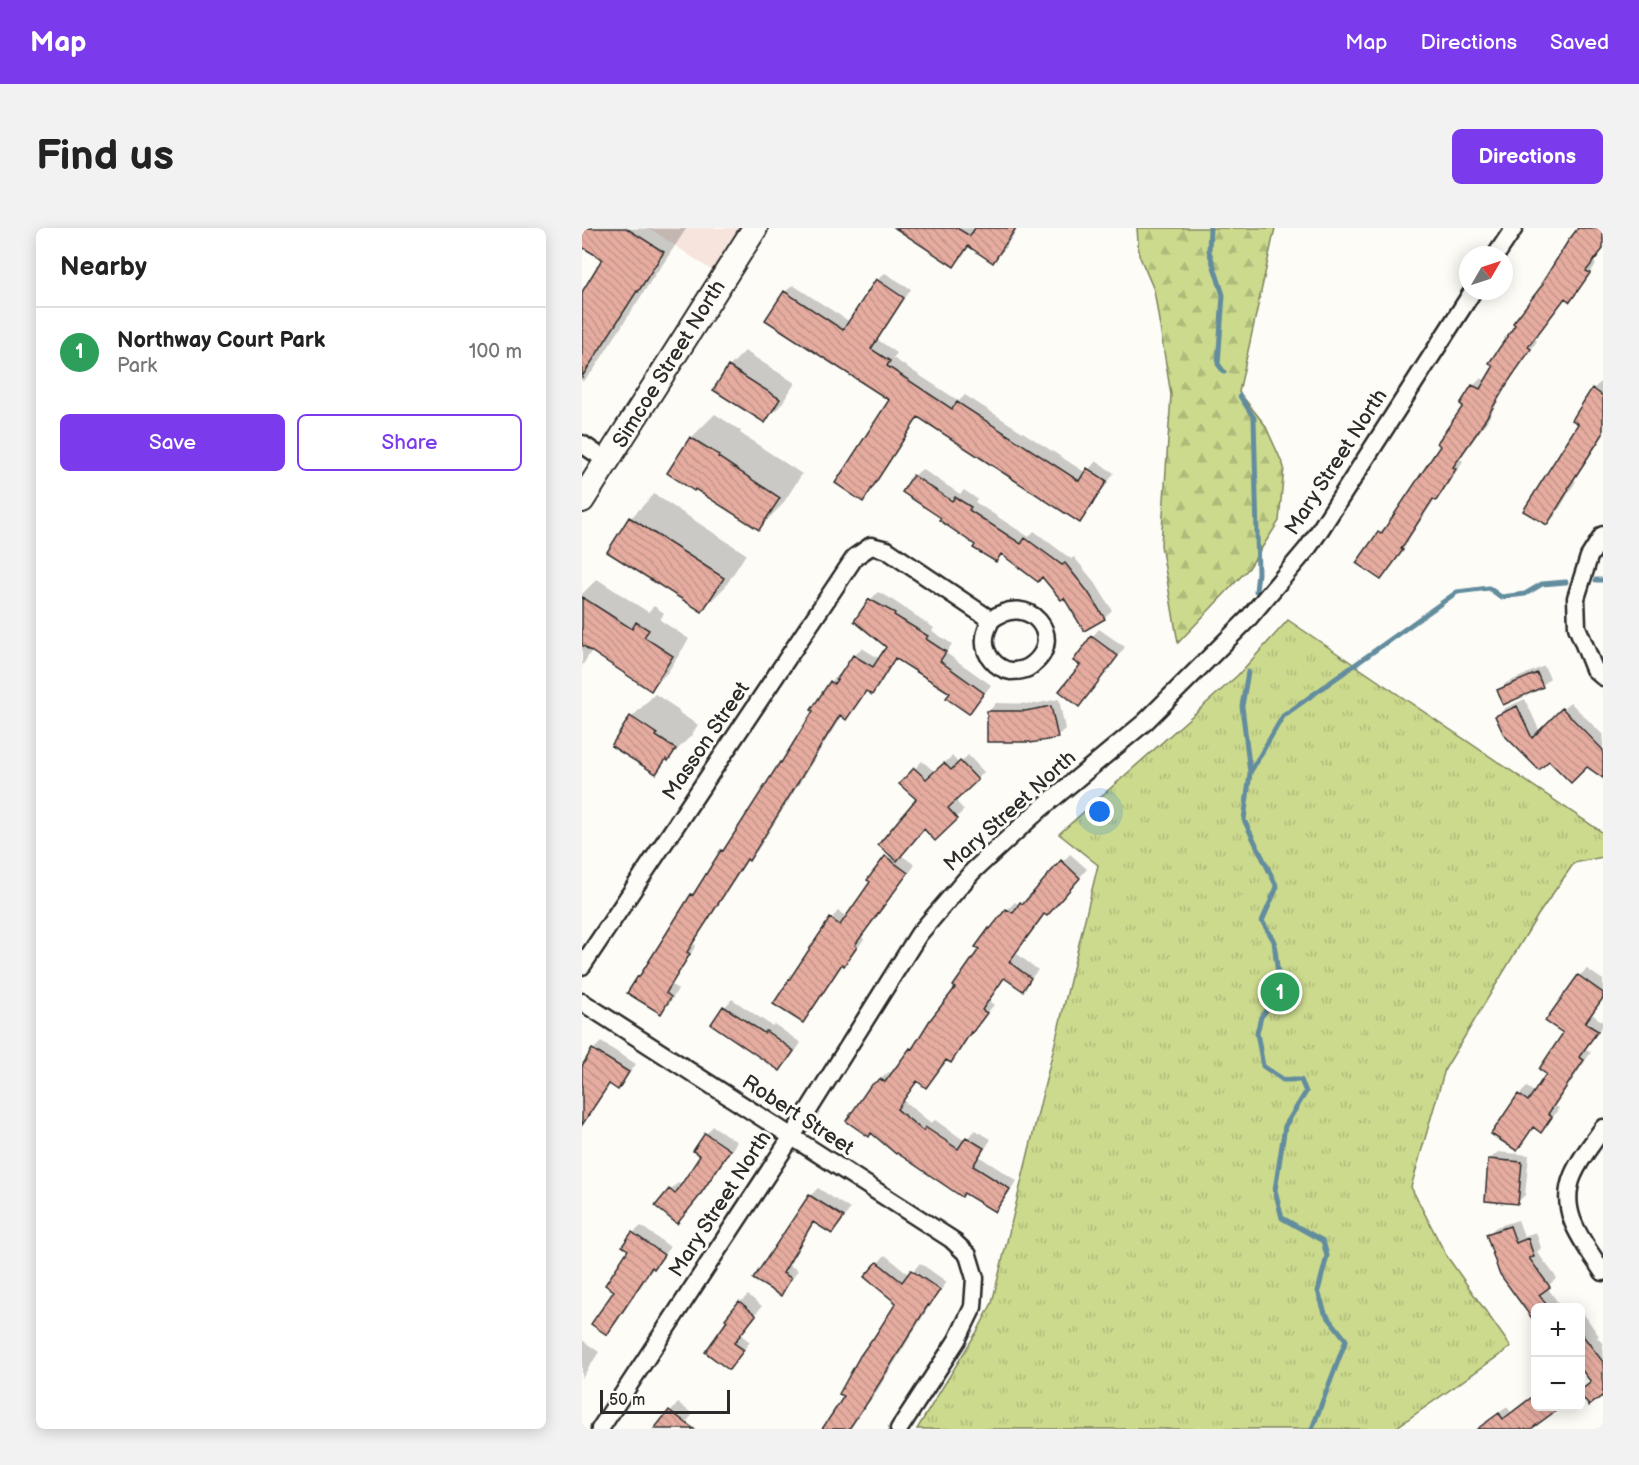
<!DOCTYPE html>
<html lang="en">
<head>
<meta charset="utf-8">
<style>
  body { margin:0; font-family:"Balsamiq Sans",sans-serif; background:#f2f2f2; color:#222 }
  .controls { position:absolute; right:18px; bottom:18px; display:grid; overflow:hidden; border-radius:9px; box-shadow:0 3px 15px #0003 }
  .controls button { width:54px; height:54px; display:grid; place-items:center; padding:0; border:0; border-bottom:2px solid #e0e0e0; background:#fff; color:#222; font:30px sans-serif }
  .compass { position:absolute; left:877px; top:18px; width:54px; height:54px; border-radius:50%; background:#fff; box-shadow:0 3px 15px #0003; rotate:51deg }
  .scale { position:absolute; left:18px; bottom:15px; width:130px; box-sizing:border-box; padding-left:6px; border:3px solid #2b2b2b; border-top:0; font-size:16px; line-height:21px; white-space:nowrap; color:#2b2b2b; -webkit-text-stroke:4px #fdfcf7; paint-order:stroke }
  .you { position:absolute; left:518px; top:584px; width:21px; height:21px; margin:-15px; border:4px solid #fff; border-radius:50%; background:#1a73e8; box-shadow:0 0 0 9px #1a73e833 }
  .badge { display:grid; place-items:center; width:39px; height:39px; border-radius:50%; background:#7c3aed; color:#fff; font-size:20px; font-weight:700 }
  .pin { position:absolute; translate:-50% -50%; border:3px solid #fff; box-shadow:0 2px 6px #0006 }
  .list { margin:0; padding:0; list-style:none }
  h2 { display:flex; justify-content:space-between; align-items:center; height:78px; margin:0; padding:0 24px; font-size:26px }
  h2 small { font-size:20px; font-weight:400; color:#767676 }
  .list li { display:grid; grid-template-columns:39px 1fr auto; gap:18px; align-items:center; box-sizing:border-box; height:90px; padding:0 24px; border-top:2px solid #e0e0e0 }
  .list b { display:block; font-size:22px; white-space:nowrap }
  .list p { margin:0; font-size:20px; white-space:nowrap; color:#767676 }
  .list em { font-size:20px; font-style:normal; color:#767676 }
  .actions { display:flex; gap:12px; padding:18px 24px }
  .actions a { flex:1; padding:14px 0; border:2px solid #7c3aed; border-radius:9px; text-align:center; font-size:21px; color:#7c3aed }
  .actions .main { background:#7c3aed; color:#fff }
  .map { position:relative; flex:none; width:1021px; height:1201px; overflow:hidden; border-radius:9px }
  header { display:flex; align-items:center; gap:36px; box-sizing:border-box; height:84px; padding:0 30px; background:#7c3aed; color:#fff }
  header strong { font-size:28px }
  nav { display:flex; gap:33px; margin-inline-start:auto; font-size:21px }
  .intro { display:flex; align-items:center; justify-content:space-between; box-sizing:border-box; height:144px; padding:0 36px }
  h1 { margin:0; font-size:42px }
  .button { padding:15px 27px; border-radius:9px; background:#7c3aed; color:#fff; font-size:21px; font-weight:700 }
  main { display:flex; gap:36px; padding:0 36px }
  aside { flex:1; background:#fff; border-radius:9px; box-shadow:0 3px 15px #0003 }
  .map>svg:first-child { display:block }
</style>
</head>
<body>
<header>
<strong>Map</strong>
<nav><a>Map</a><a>Directions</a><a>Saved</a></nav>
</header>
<div class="intro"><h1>Find us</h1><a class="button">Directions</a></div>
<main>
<aside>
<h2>Nearby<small></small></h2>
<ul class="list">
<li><span class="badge" style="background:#2e9e5b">1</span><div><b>Northway Court Park</b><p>Park</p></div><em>100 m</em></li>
</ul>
<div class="actions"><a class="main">Save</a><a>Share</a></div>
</aside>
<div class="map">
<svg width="1021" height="1201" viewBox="0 0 1021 1201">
  <defs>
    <pattern id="forest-firs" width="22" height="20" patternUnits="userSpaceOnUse" patternTransform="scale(1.5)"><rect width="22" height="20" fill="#ccda8d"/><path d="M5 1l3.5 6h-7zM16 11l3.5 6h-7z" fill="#afbb7a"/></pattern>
    <pattern id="park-tufts" width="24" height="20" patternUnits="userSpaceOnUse" patternTransform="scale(1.5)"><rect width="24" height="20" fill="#ccda8d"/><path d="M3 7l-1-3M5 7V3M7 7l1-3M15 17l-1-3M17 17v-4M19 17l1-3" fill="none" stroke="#afbb7a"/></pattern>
    <pattern id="building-back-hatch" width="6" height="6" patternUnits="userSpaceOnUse" patternTransform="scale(1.5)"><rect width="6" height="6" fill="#e6aca0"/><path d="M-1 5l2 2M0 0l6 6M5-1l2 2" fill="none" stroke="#c5948a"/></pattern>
  </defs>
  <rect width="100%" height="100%" fill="#fdfcf7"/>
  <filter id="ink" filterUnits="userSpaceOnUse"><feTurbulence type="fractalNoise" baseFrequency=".0167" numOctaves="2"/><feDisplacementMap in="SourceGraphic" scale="12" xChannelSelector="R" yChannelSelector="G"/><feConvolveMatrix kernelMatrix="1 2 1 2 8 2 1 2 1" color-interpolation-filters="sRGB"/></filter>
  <g filter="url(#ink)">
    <path fill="#f6e4dd" d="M67,0H172L141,50Z"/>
    <path fill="url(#forest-firs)" stroke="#7c825c" stroke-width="1.5" d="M555,0H693L657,164L683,197L702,239L697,293L667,340L596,415L579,317L589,167L572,62L557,27Z"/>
    <path fill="url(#park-tufts)" stroke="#7c825c" stroke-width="1.5" d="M706,392L1021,605V629L992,635L956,687L863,841L829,959L864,1027L929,1119L812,1201H335L396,1102L410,1075L516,637L477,606L656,447Z"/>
    <path fill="#0003" d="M0,0L104,1L79,39L74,45L11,143L0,154V67L22,31L0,17Z
      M316,0H436L421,23L411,33L388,18L382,27L372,37Z
      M998,0H1021V21L1011,34L1014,36L996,64L988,72L984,69L953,111L955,113L933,144L905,193L878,231L881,233L861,264L853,271L826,312L827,313L806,343L799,350L797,305L805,297L806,298L860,217L884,177L880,175L891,158L899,150L904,153Z
      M303,45L329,61L296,112L315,125L311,130L377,173L383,167L504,245L514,233L532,245L505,285L498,293L338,188L288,264L281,272L309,172L203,64L211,57L268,94L295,52Z
      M163,123L213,155L199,177L183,193L147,139Z
      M1019,154L1021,155V208L992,252L994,253L973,288L965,296L998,195L1011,161Z
      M133,186L159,203L158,205L220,246L200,277L177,300L87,245L109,210Z
      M340,241L378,266L382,262L395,271L393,274L447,309L452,303L489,331L492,329L514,356L530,382L522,390L483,368L461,347L420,326L413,332L361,290L332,248Z
      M72,266L164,326L143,359L119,383L27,323L49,290Z
      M15,351L66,384L72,378L82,385L78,392L107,411L86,444L69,461L10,422L0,438V366Z
      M296,364L306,369L352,400L350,403L370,416L364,425L409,457L394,477L387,484L370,465L315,429L297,458L290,465L285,462L272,482L264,490L260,487L175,623L166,631L111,716L114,717L90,757L96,761L87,776L79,784L57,749L63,743L110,667L116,661L140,623L147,616L199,535L204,530L233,483L231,481L249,454L257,446L259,448L272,428L280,420L298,431L306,418L288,372Z
      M517,401L543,419L504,470L497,477L500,437L510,409Z
      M962,438L968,450L960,458L917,463L924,455Z
      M73,466L97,482L96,484L116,497L109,508L73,544L50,489Z
      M477,471L483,501L475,508L407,483L414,475L452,476Z
      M943,471L958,504L988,474L1021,507V548L1005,537L967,531L915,488L923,480Z
      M386,527L402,544L373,572L382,582L361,603L343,600L319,627L333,637L279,709L282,711L270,728L261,735L228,786L220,793L249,691L256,683L265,689L290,654L287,651L308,625L336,571L319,555L340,533L353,544L370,528L377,536Z
      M488,626L505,641L473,678L464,685L434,725L456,742L440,761L423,749L407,773L412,777L393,799L377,825L369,833L366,831L352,850L344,858L336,852L322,873L349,895L353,892L383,913L393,902L409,911L398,929L435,953L421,974L413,982L289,859L307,844L311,846L336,814L375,759L425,682L433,674L438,677L447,667L449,669Z
      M1005,741L1021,752V771L1010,786L1021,794V797L1004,821L1009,824L973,878L977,880L967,895L959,903L952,898L942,913L935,921L911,905L937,867L945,859L953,865L966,845L983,805L997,748Z
      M150,771L190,798L192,796L219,815L206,834L198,842L131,796L143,779Z
      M19,814L54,836L43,852L36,860L28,855L10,883L3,891L0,889V840L11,822Z
      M131,898L155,914L123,961L102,986L88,962L96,955L100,958L120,928L124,906Z
      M916,924L947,927L943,967L935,975L908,931Z
      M236,960L268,981L258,997L250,1004L233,993L207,1037L216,1042L206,1058L198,1066L174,1050L228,968Z
      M936,992L942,1008L954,1004L959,1020L955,1024L975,1050L965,1059L977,1076L974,1080H954L906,1007L914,999Z
      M59,998L88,1019L72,1039L33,1097L25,1105L51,1005Z
      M303,1027L328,1047L338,1035L365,1054L351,1072L290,1171L285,1176L268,1201H242L264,1168L316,1074L284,1049Z
      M166,1067L180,1078L158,1106L168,1114L147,1140L158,1074Z
      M999,1082L1017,1108L1015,1109L1021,1116V1165L1008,1176L999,1164L1010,1153L999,1137Z
      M0,1112L17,1124L0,1150Z
      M954,1166V1178H975L946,1201H895L925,1179L929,1184Z
      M96,1175L111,1186L99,1201H78L77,1198Z"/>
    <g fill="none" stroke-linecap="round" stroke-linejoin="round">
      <path stroke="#638d9e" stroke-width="5" d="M628,0L627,23L641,67L636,136L642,144
        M658,168L672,190L676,345L674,363
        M1014,352H1021
        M666,444L660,478L668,545L662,592L695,659L680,693L692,713L698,764L679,789L675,805L681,838L701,852H719L724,864L703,898L693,962L700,990L741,1013L745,1028L736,1063L743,1085L764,1112L730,1201
        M669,543L701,488L875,364L907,360L919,369L943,366L960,356L984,354"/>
    </g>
    <path fill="url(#building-back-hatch)" stroke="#2b2b2b" stroke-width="1.5" d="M0,0H44L82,24L56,64L55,63L0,149V64L20,31L0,19Z
      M313,0H375L388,8L393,0H434L411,35L386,18L372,39Z
      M996,0H1021V21L1004,43L1008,45L988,74L983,70L946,119L949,121L926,154L897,202L871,239L874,241L854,273L851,271L819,321L821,322L799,352L774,335L796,304L799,306L858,218L855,215L881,178L878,176L890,157L898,161L911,139L907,135L933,97L931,95L961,56L960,55L986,13Z
      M294,51L322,70L289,121L308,133L305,138L370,181L375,174L497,253L505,240L525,253L498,295L336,189L281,274L253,255L307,172L183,92L202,63L261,102Z
      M146,138L198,171L183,195L131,162Z
      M1010,160L1021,168V206L986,260L987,261L965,297L941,283L996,196L990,192Z
      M108,209L137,227L136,229L198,270L177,302L113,261L112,263L85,245Z
      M331,247L370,273L373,269L389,279L387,282L439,316L443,310L480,337L483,335L506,364L523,391L502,403L482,370L479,372L460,349L456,354L419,326L414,334L391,320L393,317L357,292L359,290L320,264Z
      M47,289L142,350L120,384L25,324Z
      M0,369L50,401L54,394L67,402L62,409L91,428L69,463L0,417Z
      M287,371L313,385L312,387L346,408L344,411L364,424L358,433L402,465L387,486L364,470L368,465L313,430L290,467L284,463L264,492L258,487L167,633L165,631L105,724L108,726L84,765L89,769L79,786L45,765L56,748L57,749L109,666L111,667L139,622L141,623L198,534L199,535L231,483L229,482L248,453L252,456L271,427L291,439L304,419L272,393Z
      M509,408L536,428L497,479L477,463L498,437L491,433Z
      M955,445L961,459L921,477L915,462Z
      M469,478L476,510L449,515L448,514H405V483H443Z
      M935,478L950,510L980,480L1021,522V550L1005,539L989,555L967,533L957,542L922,507L913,488Z
      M48,488L75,506L74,508L94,521L86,533L84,531L74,546L29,518Z
      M378,533L396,552L366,580L376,591L353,613L342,601L315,633L296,617L334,571L317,556L332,540L344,551L362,535L369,542Z
      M303,628L326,645L273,717L275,719L262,738L260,736L221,795L191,776L248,690L258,697L288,654L285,652Z
      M479,632L498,650L465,688L462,686L427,734L449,750L441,763L422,750L400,782L405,785L390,805L389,804L369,835L364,832L344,860L335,853L315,881L341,903L343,899L376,921L384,909L402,920L391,938L428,961L413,984L382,965L380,969L315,925L314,926L289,905L287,909L264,893L288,858L298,851L303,854L328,820L330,821L348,792L373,760L371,758L397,721L393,719L407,700L408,701L424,681L431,685L438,674L441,676Z
      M996,747L1021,765V770L1003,795L1016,803L997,829L1002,832L966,886L970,889L959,905L951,899L935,923L909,906L936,866L946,873L964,846L957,841L981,805L963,793Z
      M141,778L182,805L184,803L212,823L198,843L129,796Z
      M10,821L47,844L36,862L27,856L0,897V838Z
      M123,905L148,922L116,970L95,996L73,978L87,961L93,966L118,928L111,923Z
      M906,931L940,934L936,976L903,973Z
      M227,967L262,989L250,1006L231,994L201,1045L209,1050L199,1068L171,1051Z
      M928,998L934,1015L946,1010L952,1029L947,1030L968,1059L957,1067L967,1080H954V1096L917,1045L904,1006Z
      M50,1004L82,1027L72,1041L70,1039L25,1107L9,1096L32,1063L23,1057L46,1022L40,1018Z
      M295,1034L320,1054L329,1042L358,1062L347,1078L346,1077L282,1180H281L267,1201H240L262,1168L257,1166L278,1128L290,1111H291L314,1075L282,1049Z
      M157,1073L174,1087L152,1115L162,1122L147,1142L123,1124L145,1093L143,1091Z
      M999,1105L1021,1134V1170L1020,1168L1007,1178L999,1167V1162L1009,1154L999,1141Z
      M954,1166V1179H979L949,1201H895L917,1185L921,1191Z
      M87,1182L112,1201H72Z"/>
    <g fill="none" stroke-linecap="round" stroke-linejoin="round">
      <g stroke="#2b2b2b" stroke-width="21">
        <path id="street" d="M914,27L932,0
          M0,216L25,233
          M1021,307L1007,329L994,370L995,399L1012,441L1021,449
          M0,738L273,329L289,318L305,322L409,392C447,362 484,410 451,436C445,442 438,443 429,443C414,441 401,426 403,410C403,404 407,397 409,392
          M0,774L369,1011L386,1027L393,1050L391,1079L375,1112L317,1201
          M1021,900C1011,915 998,930 991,947C975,984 1002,1015 1021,1044
          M18,1201L209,910L337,706L391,643L456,583L563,494L665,392L725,321L736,305L891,63"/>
      </g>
      <g stroke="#2b2b2b" stroke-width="28">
        <path id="secondary" d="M0,272L173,0"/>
      </g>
      <use href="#street" stroke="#fdfcf7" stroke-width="16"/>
      <use href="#secondary" stroke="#fdfcf7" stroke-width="24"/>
    </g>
  </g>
  <g text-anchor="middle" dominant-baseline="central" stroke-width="6" stroke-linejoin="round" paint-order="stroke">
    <g font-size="21" fill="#2b2b2b" stroke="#fdfcf7">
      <text transform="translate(87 136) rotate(-58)">Simcoe Street North</text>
      <text transform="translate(754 234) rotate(-57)">Mary Street North</text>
      <text transform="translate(124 513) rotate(-56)">Masson Street</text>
      <text transform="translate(428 583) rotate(-42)">Mary Street North</text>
      <text transform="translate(216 887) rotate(33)">Robert Street</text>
      <text transform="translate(138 976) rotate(-57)">Mary Street North</text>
    </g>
  </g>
</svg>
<div class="controls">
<button>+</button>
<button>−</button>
</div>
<svg class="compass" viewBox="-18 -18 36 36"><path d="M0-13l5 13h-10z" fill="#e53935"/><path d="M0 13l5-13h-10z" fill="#767676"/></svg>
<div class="scale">50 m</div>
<div class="you"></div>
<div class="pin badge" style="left:698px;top:764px;background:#2e9e5b">1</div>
</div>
</main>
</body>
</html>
